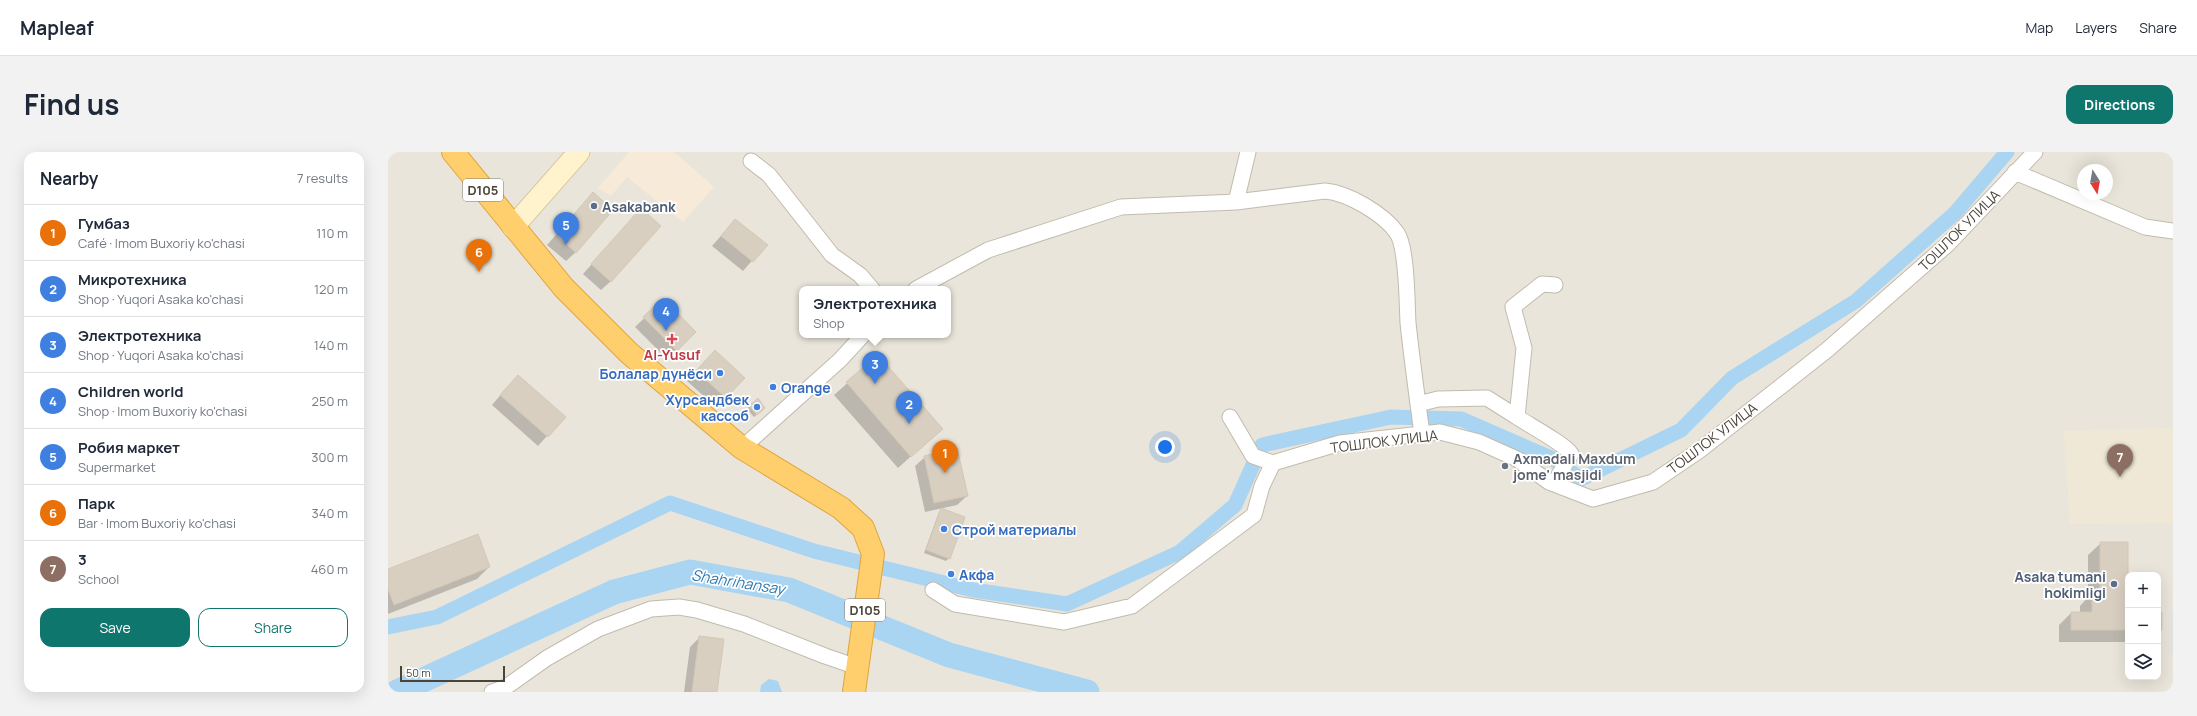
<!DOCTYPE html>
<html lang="en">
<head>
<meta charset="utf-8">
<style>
  body { margin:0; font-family:Manrope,sans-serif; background:#f2f2f3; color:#1f2937 }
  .controls { position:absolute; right:12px; bottom:12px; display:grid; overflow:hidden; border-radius:8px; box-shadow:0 4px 16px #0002 }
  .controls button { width:36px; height:36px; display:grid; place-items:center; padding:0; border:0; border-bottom:1px solid #e0e1e3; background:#fff; color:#1f2937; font:20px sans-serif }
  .compass { position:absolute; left:1689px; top:12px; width:36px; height:36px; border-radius:50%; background:#fff; box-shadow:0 4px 16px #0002; rotate:169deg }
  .scale { position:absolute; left:12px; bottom:10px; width:105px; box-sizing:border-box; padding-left:4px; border:2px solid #4b4439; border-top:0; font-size:11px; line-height:14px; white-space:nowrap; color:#4b4439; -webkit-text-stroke:3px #fff; paint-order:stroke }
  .you { position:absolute; left:777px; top:295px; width:14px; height:14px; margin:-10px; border:3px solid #fff; border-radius:50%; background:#1a73e8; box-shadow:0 0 0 6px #1a73e833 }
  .badge { display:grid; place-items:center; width:26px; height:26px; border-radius:50%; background:#0f766e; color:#fff; font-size:13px; font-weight:700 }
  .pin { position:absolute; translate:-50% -33px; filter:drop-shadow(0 1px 2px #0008) }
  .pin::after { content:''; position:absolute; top:21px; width:14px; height:12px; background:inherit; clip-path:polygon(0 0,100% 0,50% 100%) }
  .popup { position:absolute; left:411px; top:134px; width:152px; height:52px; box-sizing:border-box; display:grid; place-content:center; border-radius:8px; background:#fff; filter:drop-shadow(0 1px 3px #0005); font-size:13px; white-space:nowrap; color:#747a83 }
  .popup b { font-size:15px; color:#1f2937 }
  .popup::after { content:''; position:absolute; left:50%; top:100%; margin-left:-8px; border:8px solid transparent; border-top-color:#fff }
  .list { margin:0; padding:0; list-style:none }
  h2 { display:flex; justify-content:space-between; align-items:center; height:52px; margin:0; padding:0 16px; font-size:17px }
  h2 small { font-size:13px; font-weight:400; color:#747a83 }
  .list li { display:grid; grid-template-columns:26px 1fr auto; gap:12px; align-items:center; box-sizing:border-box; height:56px; padding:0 16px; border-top:1px solid #e0e1e3 }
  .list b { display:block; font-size:15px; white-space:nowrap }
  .list p { margin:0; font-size:13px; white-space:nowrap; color:#747a83 }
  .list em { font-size:13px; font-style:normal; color:#747a83 }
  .actions { display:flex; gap:8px; padding:12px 16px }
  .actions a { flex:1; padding:9px 0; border:1px solid #0f766e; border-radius:12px; text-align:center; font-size:14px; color:#0f766e }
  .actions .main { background:#0f766e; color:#fff }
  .icon { flex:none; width:22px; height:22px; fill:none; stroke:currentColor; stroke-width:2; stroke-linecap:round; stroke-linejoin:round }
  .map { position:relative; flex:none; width:1785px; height:540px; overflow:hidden; border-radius:12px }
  header { display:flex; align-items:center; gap:24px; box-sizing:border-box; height:56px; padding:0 20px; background:#fff; border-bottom:1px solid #e0e1e3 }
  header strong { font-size:19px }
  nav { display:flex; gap:22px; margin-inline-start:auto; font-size:14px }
  .intro { display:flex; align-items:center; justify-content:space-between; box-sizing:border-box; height:96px; padding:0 24px }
  h1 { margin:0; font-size:28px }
  .button { padding:10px 18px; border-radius:12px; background:#0f766e; color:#fff; font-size:14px; font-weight:700 }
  main { display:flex; gap:24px; padding:0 24px }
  aside { flex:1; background:#fff; border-radius:12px; box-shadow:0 4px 16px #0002 }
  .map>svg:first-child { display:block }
</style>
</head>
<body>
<header>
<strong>Mapleaf</strong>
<nav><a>Map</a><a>Layers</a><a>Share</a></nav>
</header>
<div class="intro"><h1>Find us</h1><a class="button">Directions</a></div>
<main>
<aside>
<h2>Nearby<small>7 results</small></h2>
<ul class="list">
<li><span class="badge" style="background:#e8710a">1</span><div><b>Гумбаз</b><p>Café · lmom Buxoriy ko'chasi</p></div><em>110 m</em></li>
<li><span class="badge" style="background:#3f7fe0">2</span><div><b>Микротехника</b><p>Shop · Yuqori Asaka ko'chasi</p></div><em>120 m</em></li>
<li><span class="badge" style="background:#3f7fe0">3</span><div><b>Электротехника</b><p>Shop · Yuqori Asaka ko'chasi</p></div><em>140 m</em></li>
<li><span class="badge" style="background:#3f7fe0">4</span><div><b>Children world</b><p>Shop · lmom Buxoriy ko'chasi</p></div><em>250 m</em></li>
<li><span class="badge" style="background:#3f7fe0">5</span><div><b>Робия маркет</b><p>Supermarket</p></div><em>300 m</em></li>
<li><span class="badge" style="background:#e8710a">6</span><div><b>Парк</b><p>Bar · lmom Buxoriy ko'chasi</p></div><em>340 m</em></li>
<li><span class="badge" style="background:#8d6e63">7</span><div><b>3</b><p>School</p></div><em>460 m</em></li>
</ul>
<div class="actions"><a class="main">Save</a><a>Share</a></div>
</aside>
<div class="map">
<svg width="1785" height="540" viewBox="0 0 1785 540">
  <rect width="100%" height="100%" fill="#f6f3ec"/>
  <path fill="#eae5da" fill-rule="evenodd" d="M0,0H1785V540H0ZM1695,18H1719V42H1695ZM414,137H560V183H414ZM1740,423H1770V525H1740Z"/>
  <path fill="#f7ead8" d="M241,0H286L326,35L295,70L239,25L223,44L210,36Z"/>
  <path fill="#efe8d6" d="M1785,276V371L1682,372L1676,279Z"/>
  <path fill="#e5e3e0" d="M1781,459H1785V502L1780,503Z"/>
  <path fill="#a9d4f2" d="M381,527L390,529L394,540H372L373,533Z"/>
  <path fill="#0003" d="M196,51L188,100L178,109L159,93Z
    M244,67L223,129L213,138L195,122Z
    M347,68L378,93L355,119L324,94Z
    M275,148L307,180L279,207L247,175Z
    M490,204L553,277L510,316L446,243Z
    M317,209L337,245L328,255L299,229Z
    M120,234L159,284L150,294L104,253Z
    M361,254L376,256L366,265L359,257Z
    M537,305L579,344L569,353L537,360L527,314Z
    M554,357L561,406L558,409L536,401L551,360Z
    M1713,391L1740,441V490H1671V473L1683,461H1692V454L1700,445V403Z
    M101,415L89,427L0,462V418Z
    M312,485L328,540H296L302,495Z"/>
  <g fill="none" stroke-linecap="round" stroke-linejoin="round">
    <path stroke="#a9d4f2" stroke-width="15" d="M0,475L49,465L282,351L426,399L585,438L679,452L792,400L847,353L874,293L1003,265L1073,267L1165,307L1193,327L1293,278L1344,226L1468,149L1567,61L1619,0"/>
    <path stroke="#a9d4f2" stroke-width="25" d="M9,540L226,440L302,420L401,438L561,503L699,540"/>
  </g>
  <path fill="#d8cfc1" stroke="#d3c7b4" d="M205,40L225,58L188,101L168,83Z
    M253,56L273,74L223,130L203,112Z
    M347,67L380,93L365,110L333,84Z
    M275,146L308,180L289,199L255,165Z
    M327,198L357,226L338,246L308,219Z
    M490,203L555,277L523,305L458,230Z
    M130,223L178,265L160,285L112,243Z
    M370,246L377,256L369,263L361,254Z
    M569,296L580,344L546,351L536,304Z
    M553,356L577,365L562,407L538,398Z
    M90,382L102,415L6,453L0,437V417Z
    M1712,390H1740V478H1683V460H1704V441H1712Z
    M1770,460H1774V478H1770Z
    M311,484L336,487L329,540H304Z"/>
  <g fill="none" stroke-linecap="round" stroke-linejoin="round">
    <g stroke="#c2bbae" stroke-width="17">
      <path id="street" d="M363,9L381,23L444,103L472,123L484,137
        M1627,20L1757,75L1785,79
        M848,50L937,39C960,41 996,62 1009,81C1019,95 1019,151 1020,171C1024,208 1029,245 1034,282
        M528,137L600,98L733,55L848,50L860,0
        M1030,252L1050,247L1099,246L1129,265L1136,196L1125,155L1154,132L1167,133
        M842,265L865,304L885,311
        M1129,265C1141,273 1178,293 1183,302L1166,332
        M354,296L452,208L475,183
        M545,438L567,452L676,470L744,454L866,363L874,334L885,311L952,291L1052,280L1091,290L1129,307L1161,330L1205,347L1265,330L1312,298L1439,198L1560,92L1647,0
        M104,540L118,535L159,506L210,477L263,457L291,455L309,458L356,472L437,504L469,515"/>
    </g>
    <g stroke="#d6c79b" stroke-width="23">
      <path id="secondary" d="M125,75L191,0"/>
    </g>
    <g stroke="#e0a43c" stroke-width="24">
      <path id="highway" d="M65,0L176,136L241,201L354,296L453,356L475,376L485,402L466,540"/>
    </g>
    <use href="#street" stroke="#fff" stroke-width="15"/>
    <use href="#secondary" stroke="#fff3cd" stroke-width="21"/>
    <use href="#highway" stroke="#ffcf6e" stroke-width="22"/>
  </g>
  <g fill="#5c6f8a" stroke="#fff" stroke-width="1.5">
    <circle cx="206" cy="54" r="4"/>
    <circle cx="1726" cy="432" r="4"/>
  </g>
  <path fill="#e0444e" stroke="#fff" stroke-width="1.5" d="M282 181h4v4h4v4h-4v4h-4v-4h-4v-4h4z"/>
  <g fill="#3f7fe0" stroke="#fff" stroke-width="1.5">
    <circle cx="332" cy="221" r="4"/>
    <circle cx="385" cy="235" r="4"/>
    <circle cx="369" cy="255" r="4"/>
    <circle cx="556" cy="377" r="4"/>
    <circle cx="563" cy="422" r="4"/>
  </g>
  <circle fill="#6b7280" stroke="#fff" stroke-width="1.5" cx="1117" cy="314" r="4"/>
  <g text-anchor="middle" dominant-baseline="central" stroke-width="3.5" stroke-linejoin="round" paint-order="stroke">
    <g fill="#fff" stroke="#817c74" stroke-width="1">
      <rect x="75" y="27" width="40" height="22" rx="3"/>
      <rect x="457" y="447" width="40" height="22" rx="3"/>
    </g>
    <g font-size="13" font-weight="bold" fill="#4b4439">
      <text x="95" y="38">D105</text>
      <text x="477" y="458">D105</text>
    </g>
    <g font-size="14" font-weight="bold" fill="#4e5e75" stroke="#fff" text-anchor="start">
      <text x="214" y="54">Asakabank</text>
      <text x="1718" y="424" text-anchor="end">Asaka tumani<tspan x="1718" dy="16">hokimligi</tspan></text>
    </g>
    <g font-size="14" fill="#4b4439" stroke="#fff">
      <text transform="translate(1571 78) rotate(-45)">ТОШЛОК УЛИЦА</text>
      <text transform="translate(1324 286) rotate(-37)">ТОШЛОК УЛИЦА</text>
      <text transform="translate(996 289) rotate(-7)">ТОШЛОК УЛИЦА</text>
    </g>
    <g font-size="14" font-weight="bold" fill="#be3a42" stroke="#fff">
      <text x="284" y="202">Al-Yusuf</text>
    </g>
    <g font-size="14" font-weight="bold" fill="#366cbe" stroke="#fff" text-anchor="start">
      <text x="324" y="221" text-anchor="end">Болалар дунёси</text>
      <text x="393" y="235">Orange</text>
      <text x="361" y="247" text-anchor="end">Хурсандбек<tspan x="361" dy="16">кассоб</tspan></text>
      <text x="564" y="377">Строй материалы</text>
      <text x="571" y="422">Акфа</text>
    </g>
    <g font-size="14" font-weight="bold" fill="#5b616d" stroke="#fff" text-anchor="start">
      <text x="1125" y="306">Axmadali Maxdum<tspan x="1125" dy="16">jome' masjidi</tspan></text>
    </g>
    <g font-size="15" font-style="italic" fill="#2e7ab2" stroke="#fff">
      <text transform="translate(350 430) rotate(9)">Shahrihansay</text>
    </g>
  </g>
</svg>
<div class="controls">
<button>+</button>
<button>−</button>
<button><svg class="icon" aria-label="layers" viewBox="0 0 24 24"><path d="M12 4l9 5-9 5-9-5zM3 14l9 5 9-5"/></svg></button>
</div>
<svg class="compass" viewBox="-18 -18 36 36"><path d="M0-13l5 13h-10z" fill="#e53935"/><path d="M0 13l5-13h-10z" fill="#747a83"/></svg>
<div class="scale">50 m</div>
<div class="you"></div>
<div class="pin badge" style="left:557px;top:321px;background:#e8710a">1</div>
<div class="pin badge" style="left:521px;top:272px;background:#3f7fe0">2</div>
<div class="pin badge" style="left:487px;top:232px;background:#3f7fe0">3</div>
<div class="popup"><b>Электротехника</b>Shop</div>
<div class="pin badge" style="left:278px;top:179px;background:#3f7fe0">4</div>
<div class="pin badge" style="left:178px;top:93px;background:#3f7fe0">5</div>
<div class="pin badge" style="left:91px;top:120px;background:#e8710a">6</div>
<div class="pin badge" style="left:1732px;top:325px;background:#8d6e63">7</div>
</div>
</main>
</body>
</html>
